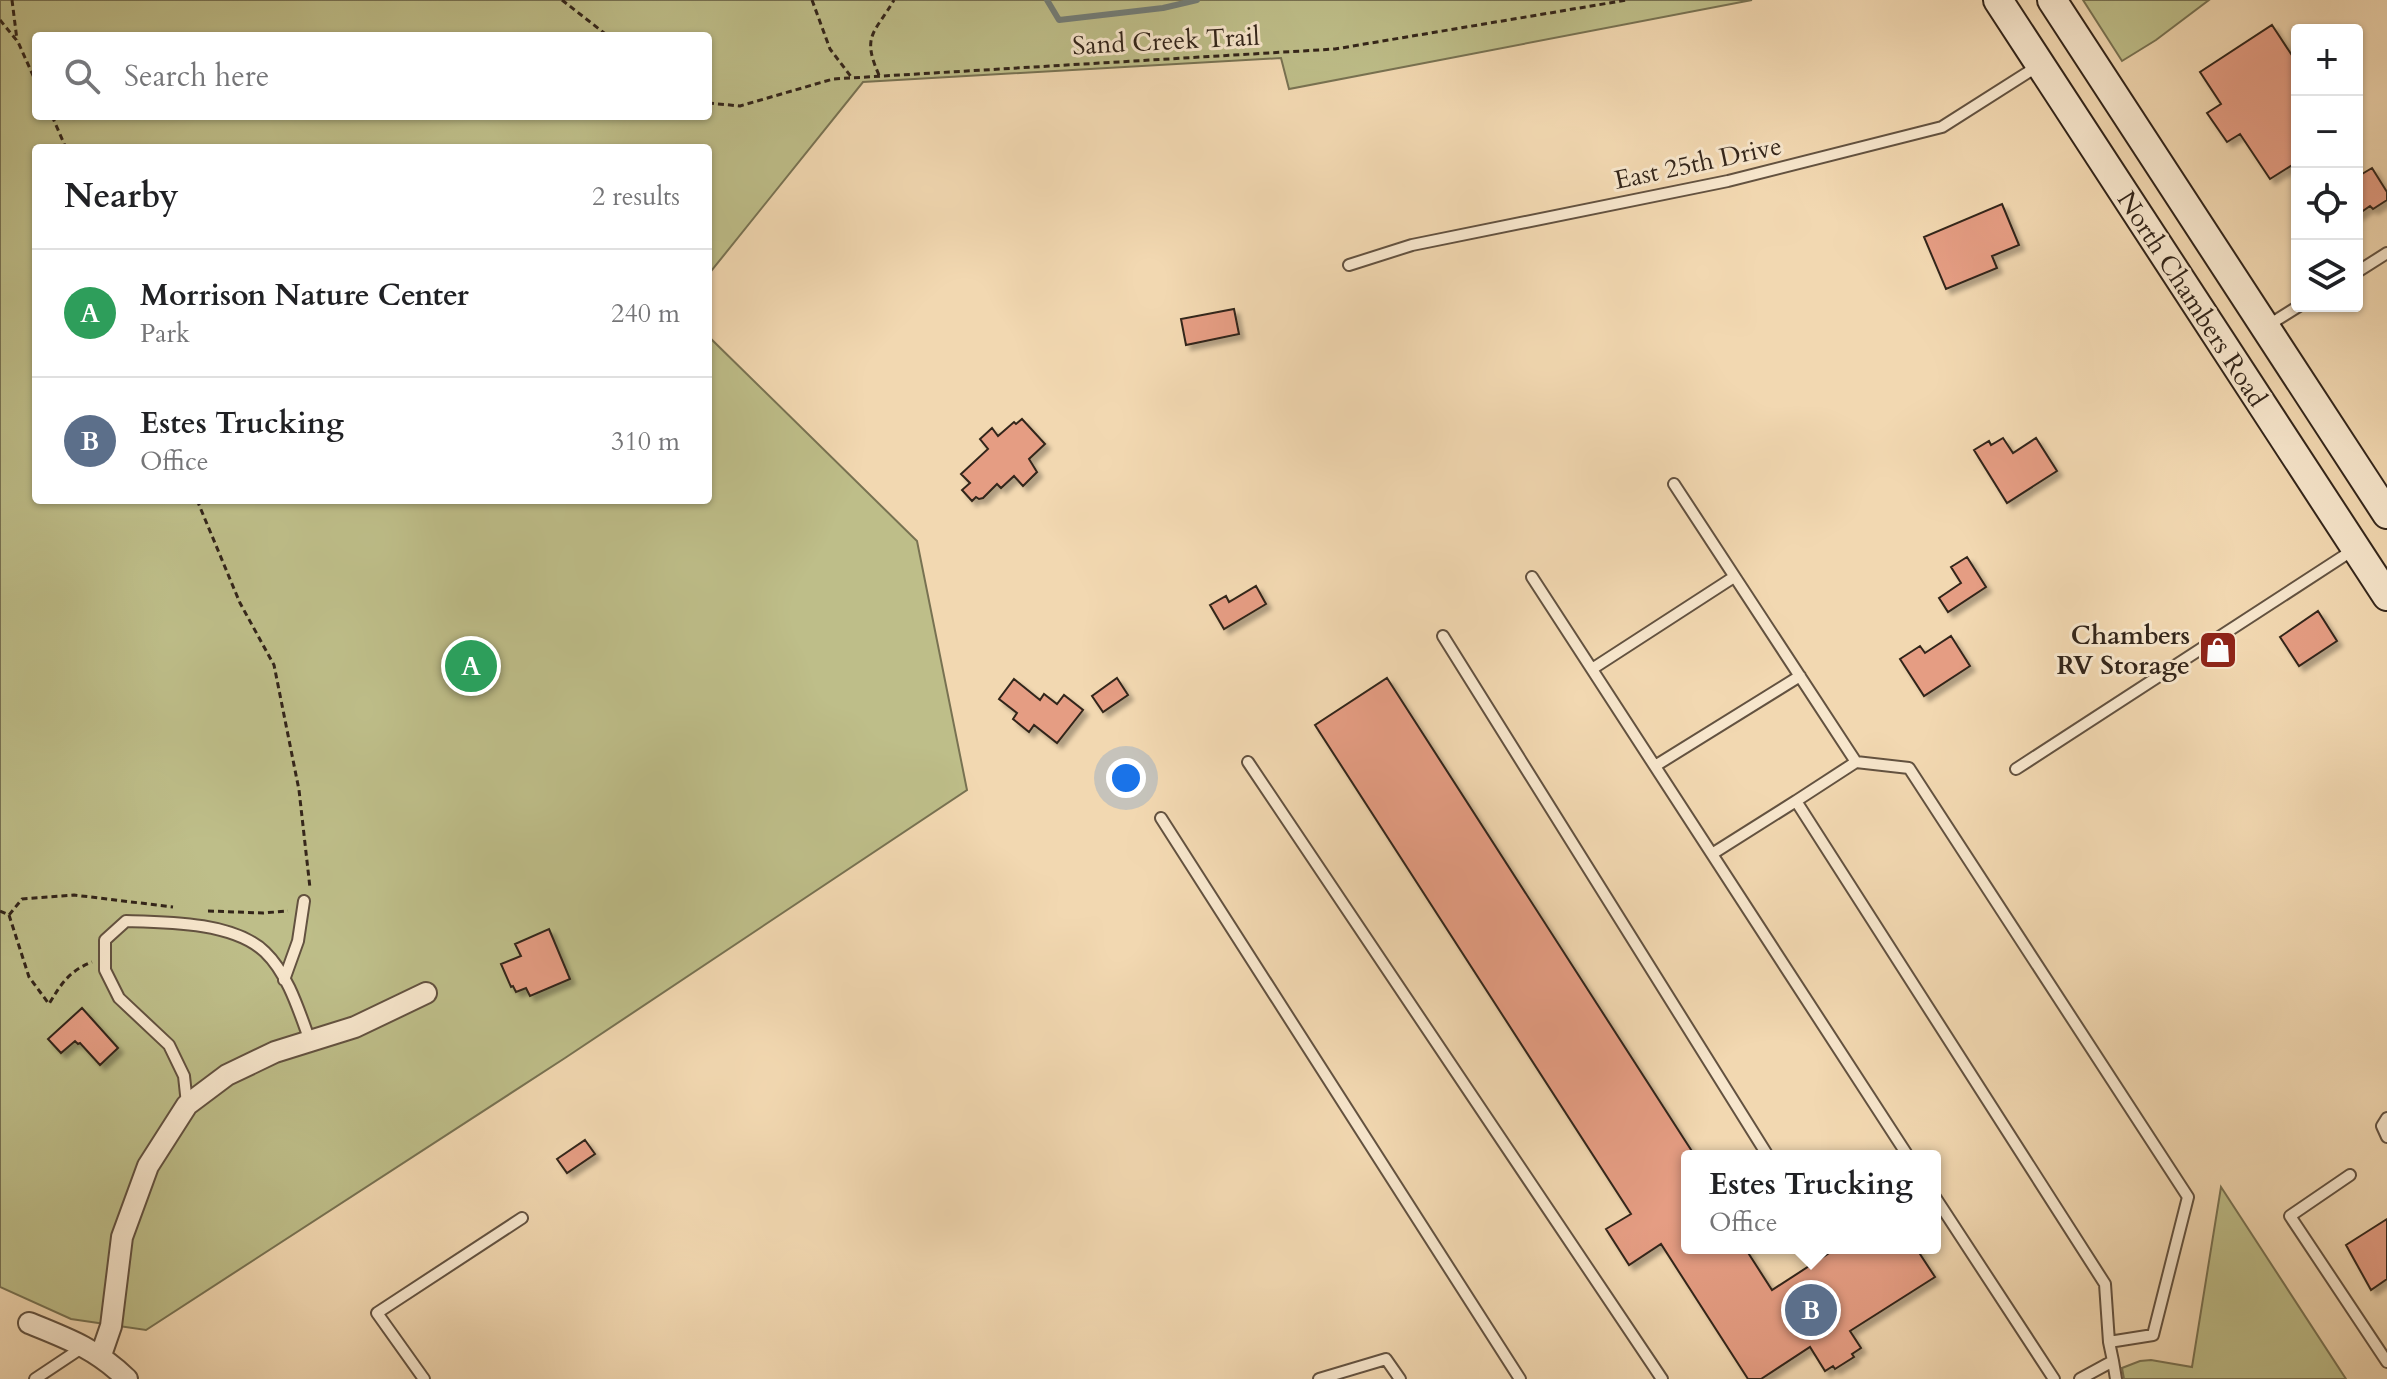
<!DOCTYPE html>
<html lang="en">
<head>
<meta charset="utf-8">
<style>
  body { margin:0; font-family:Cardo,serif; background:#f6f6f6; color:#202124 }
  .controls { position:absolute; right:24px; top:24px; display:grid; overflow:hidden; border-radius:8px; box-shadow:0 2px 6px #0004 }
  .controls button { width:72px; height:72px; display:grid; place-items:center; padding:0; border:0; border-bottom:2px solid #e0e0e0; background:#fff; color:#202124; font:40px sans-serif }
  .you { position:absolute; left:1126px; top:778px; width:28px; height:28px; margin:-20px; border:6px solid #fff; border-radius:50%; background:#1a73e8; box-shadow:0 0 0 12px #1a73e833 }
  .badge { display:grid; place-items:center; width:52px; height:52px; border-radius:50%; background:#d93025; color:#fff; font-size:26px; font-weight:700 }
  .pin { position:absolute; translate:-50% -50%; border:4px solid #fff; box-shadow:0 2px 8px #0006 }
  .popup { position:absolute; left:1681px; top:1150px; width:260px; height:104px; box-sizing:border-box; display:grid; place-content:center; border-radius:8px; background:#fff; filter:drop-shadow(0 2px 6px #0005); font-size:26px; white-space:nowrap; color:#757577 }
  .popup b { font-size:30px; color:#202124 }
  .popup::after { content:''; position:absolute; left:50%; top:100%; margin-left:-16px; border:16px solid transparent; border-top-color:#fff }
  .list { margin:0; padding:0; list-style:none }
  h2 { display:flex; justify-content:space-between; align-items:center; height:104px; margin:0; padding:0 32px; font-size:34px }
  h2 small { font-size:26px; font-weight:400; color:#757577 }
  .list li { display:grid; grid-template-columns:52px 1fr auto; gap:24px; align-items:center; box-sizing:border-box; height:128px; padding:0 32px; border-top:2px solid #e0e0e0 }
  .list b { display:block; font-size:30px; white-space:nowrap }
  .list p { margin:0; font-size:26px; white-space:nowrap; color:#757577 }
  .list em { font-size:26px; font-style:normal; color:#757577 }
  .icon { flex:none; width:44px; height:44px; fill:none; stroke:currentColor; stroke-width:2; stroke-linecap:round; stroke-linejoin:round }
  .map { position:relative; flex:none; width:2387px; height:1379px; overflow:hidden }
  .search { position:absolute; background:#fff; box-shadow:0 2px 6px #0004; left:32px; top:32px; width:680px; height:88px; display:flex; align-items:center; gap:20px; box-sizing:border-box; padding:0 28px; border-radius:8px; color:#757577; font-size:30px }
  .panel { position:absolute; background:#fff; box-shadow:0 2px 6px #0004; left:32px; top:144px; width:680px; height:360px; border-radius:8px }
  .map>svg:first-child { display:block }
</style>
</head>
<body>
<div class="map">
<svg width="2387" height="1379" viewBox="0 0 2387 1379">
  <defs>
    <filter id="shadow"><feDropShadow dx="5" dy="5" stdDeviation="2" flood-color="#0004"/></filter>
  </defs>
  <rect width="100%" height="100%" fill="#f2d8b1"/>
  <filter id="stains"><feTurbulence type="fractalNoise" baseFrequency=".0025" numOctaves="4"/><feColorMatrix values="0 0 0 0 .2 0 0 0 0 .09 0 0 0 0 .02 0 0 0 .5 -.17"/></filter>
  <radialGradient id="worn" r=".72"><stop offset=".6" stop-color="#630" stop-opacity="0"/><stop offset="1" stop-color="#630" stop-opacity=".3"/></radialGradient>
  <path fill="#bebe89" stroke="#787252" stroke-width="2" fill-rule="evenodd" d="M0,0H1752L1289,89L1281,58L863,82L708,275V148H36V500H708V336L917,541L967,790L565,1058L146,1330L71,1319L0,1287ZM36,36H708V116H36Z
    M2083,0H2209L2156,40L2122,61Z
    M2221,1187L2346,1379H2124L2122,1368L2140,1361L2151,1360L2192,1367Z"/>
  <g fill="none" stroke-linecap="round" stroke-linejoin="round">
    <path stroke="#737d77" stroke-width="6" d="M1047,0L1059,20L1163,8L1197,0"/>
  </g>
  <path fill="#e59d83" stroke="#33251a" stroke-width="2" filter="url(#shadow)" d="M2272,25L2297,63V162L2270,179L2240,134L2227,142L2207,113L2221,104L2200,72Z
    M2372,168L2387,192V200L2373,209L2370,206L2357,215V177Z
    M2002,204L2019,245L1992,256L1997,268L1946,289L1924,237Z
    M1234,309L1239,334L1186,345L1181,319Z
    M1022,419L1045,444L1029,459L1037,472L1023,486L1014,476L1001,488L997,484L983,498L979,499L976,497L972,501L962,490L970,483L961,474L988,449L980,439L992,428L998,436L1014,422L1016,424Z
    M2003,438L2013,453L2036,438L2057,471L2007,503L1974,450L1989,441L1991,445Z
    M1967,557L1986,587L1948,612L1939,598L1961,583L1951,567Z
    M1256,586L1266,604L1224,629L1210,605L1226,596L1229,602Z
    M2318,611L2337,641L2299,666L2280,637Z
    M1951,636L1970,666L1924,696L1900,659L1920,646L1925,653Z
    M1117,678L1128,695L1103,712L1092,696Z
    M1387,678L1695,1156H1687V1248H1745L1772,1290L1837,1248H1916L1935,1277L1850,1331L1861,1348L1852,1354L1854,1357L1835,1369L1833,1366L1825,1371L1810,1347L1761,1379H1748L1661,1244L1629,1265L1606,1229L1631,1214L1315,725Z
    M1014,679L1040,700L1044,694L1057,704L1064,695L1083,710L1057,743L1034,725L1029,732L1013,719L1017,713L999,699Z
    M549,929L570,979L530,996L526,988L516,992L513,986L511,987L501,964L521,956L515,944Z
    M82,1008L118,1048L100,1065L80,1043L78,1044L75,1041L61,1053L48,1039Z
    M585,1140L595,1154L567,1173L557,1159Z
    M2387,1219V1279L2371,1290L2346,1245Z"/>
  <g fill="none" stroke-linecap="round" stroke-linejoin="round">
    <g stroke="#635240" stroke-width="14">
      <path id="service" d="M1349,265L1412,245L1728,181L1942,127L2038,66
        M2357,272L2387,253
        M2267,326L2299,306
        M1674,484L1856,762
        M1532,577L1908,1156
        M1443,636L1768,1156
        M1592,669L1734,577
        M1248,762L1662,1379
        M1655,766L1800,676
        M2016,769L2353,550
        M1796,801L1856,762L1909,768L2188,1197L2153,1335L2109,1342
        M1161,818L1520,1379
        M1712,854L1796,801L2105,1284L2109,1342L2113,1361
        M284,980L298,941L304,901
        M187,1104L184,1076L169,1045L119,998L105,970V940L126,921C167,922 234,922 265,952C288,974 299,1011 310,1041
        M2387,1118L2382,1126L2387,1137
        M2350,1175L2290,1216L2387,1362
        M1935,1197L2054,1379
        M35,1379L83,1347
        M424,1379L377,1313L522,1218
        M1319,1379L1386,1359L1400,1379
        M2080,1379L2113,1361L2116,1379"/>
    </g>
    <g stroke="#635240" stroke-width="24">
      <path id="minor" d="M29,1323C69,1339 96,1349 127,1379
        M101,1355L111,1326L122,1237L148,1166L187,1105L227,1075L275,1052L355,1027L426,993"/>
    </g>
    <g stroke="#33251a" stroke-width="32">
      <path id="secondary" d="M1998,0L2387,596
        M2052,0L2387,514"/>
    </g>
    <path stroke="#33251a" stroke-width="3" stroke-dasharray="6 4" stroke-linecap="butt" d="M12,0L17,40
      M562,0L608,36
      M812,0L830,49L852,78
      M0,20L18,42L36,82
      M879,75C861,35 875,33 894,0
      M708,103L740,106L833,79L1335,49L1627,0
      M52,116L66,148
      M197,500L240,603L274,665L299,790L310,888
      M0,911L9,915L22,899L74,895L173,907
      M208,911L263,913L288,911
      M9,915L29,977L49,1004C61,984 69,971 92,962"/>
    <use href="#service" stroke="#f7e6cc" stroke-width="10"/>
    <use href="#minor" stroke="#f7e6cc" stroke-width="20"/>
    <use href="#secondary" stroke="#f7e6cc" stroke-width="28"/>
  </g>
  <defs>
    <g id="shop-square" transform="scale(2)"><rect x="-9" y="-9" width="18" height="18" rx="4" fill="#8f2418" stroke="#f7e6cc"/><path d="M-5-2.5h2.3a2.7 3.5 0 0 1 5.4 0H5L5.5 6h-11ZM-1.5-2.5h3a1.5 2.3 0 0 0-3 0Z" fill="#fff"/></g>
  </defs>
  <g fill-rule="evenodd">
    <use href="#shop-square" x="2218" y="650"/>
  </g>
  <g text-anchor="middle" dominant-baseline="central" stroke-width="6" stroke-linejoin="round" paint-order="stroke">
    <g font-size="26" fill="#33251a" stroke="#f7e6cc">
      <text transform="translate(1166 41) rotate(-3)">Sand Creek Trail</text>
      <text transform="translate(1698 163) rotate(-12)">East 25th Drive</text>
      <text transform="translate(2192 299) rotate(57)">North Chambers Road</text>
    </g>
    <g font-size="26" font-weight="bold" fill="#33251a" stroke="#f7e6cc" text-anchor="end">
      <text x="2190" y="635">Chambers<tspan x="2190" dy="30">RV Storage</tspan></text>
    </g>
  </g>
  <rect width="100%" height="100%" filter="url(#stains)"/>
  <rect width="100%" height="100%" fill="url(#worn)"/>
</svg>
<div class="controls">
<button>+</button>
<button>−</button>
<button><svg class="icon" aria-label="locate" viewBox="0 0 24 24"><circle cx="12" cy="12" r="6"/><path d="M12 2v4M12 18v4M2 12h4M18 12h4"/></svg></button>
<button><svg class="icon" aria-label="layers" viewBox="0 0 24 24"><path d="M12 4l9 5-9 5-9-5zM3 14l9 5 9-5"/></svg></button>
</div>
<div class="you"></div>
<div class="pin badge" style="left:471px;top:666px;background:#2e9e5b">A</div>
<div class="pin badge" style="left:1811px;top:1310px;background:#5c6f8a">B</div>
<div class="popup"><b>Estes Trucking</b>Office</div>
<div class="search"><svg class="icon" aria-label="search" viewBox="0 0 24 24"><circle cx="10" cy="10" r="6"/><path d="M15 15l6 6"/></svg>Search here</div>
<section class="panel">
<h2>Nearby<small>2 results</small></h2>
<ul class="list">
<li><span class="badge" style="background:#2e9e5b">A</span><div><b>Morrison Nature Center</b><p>Park</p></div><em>240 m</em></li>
<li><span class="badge" style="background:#5c6f8a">B</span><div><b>Estes Trucking</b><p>Office</p></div><em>310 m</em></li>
</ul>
</section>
</div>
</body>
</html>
